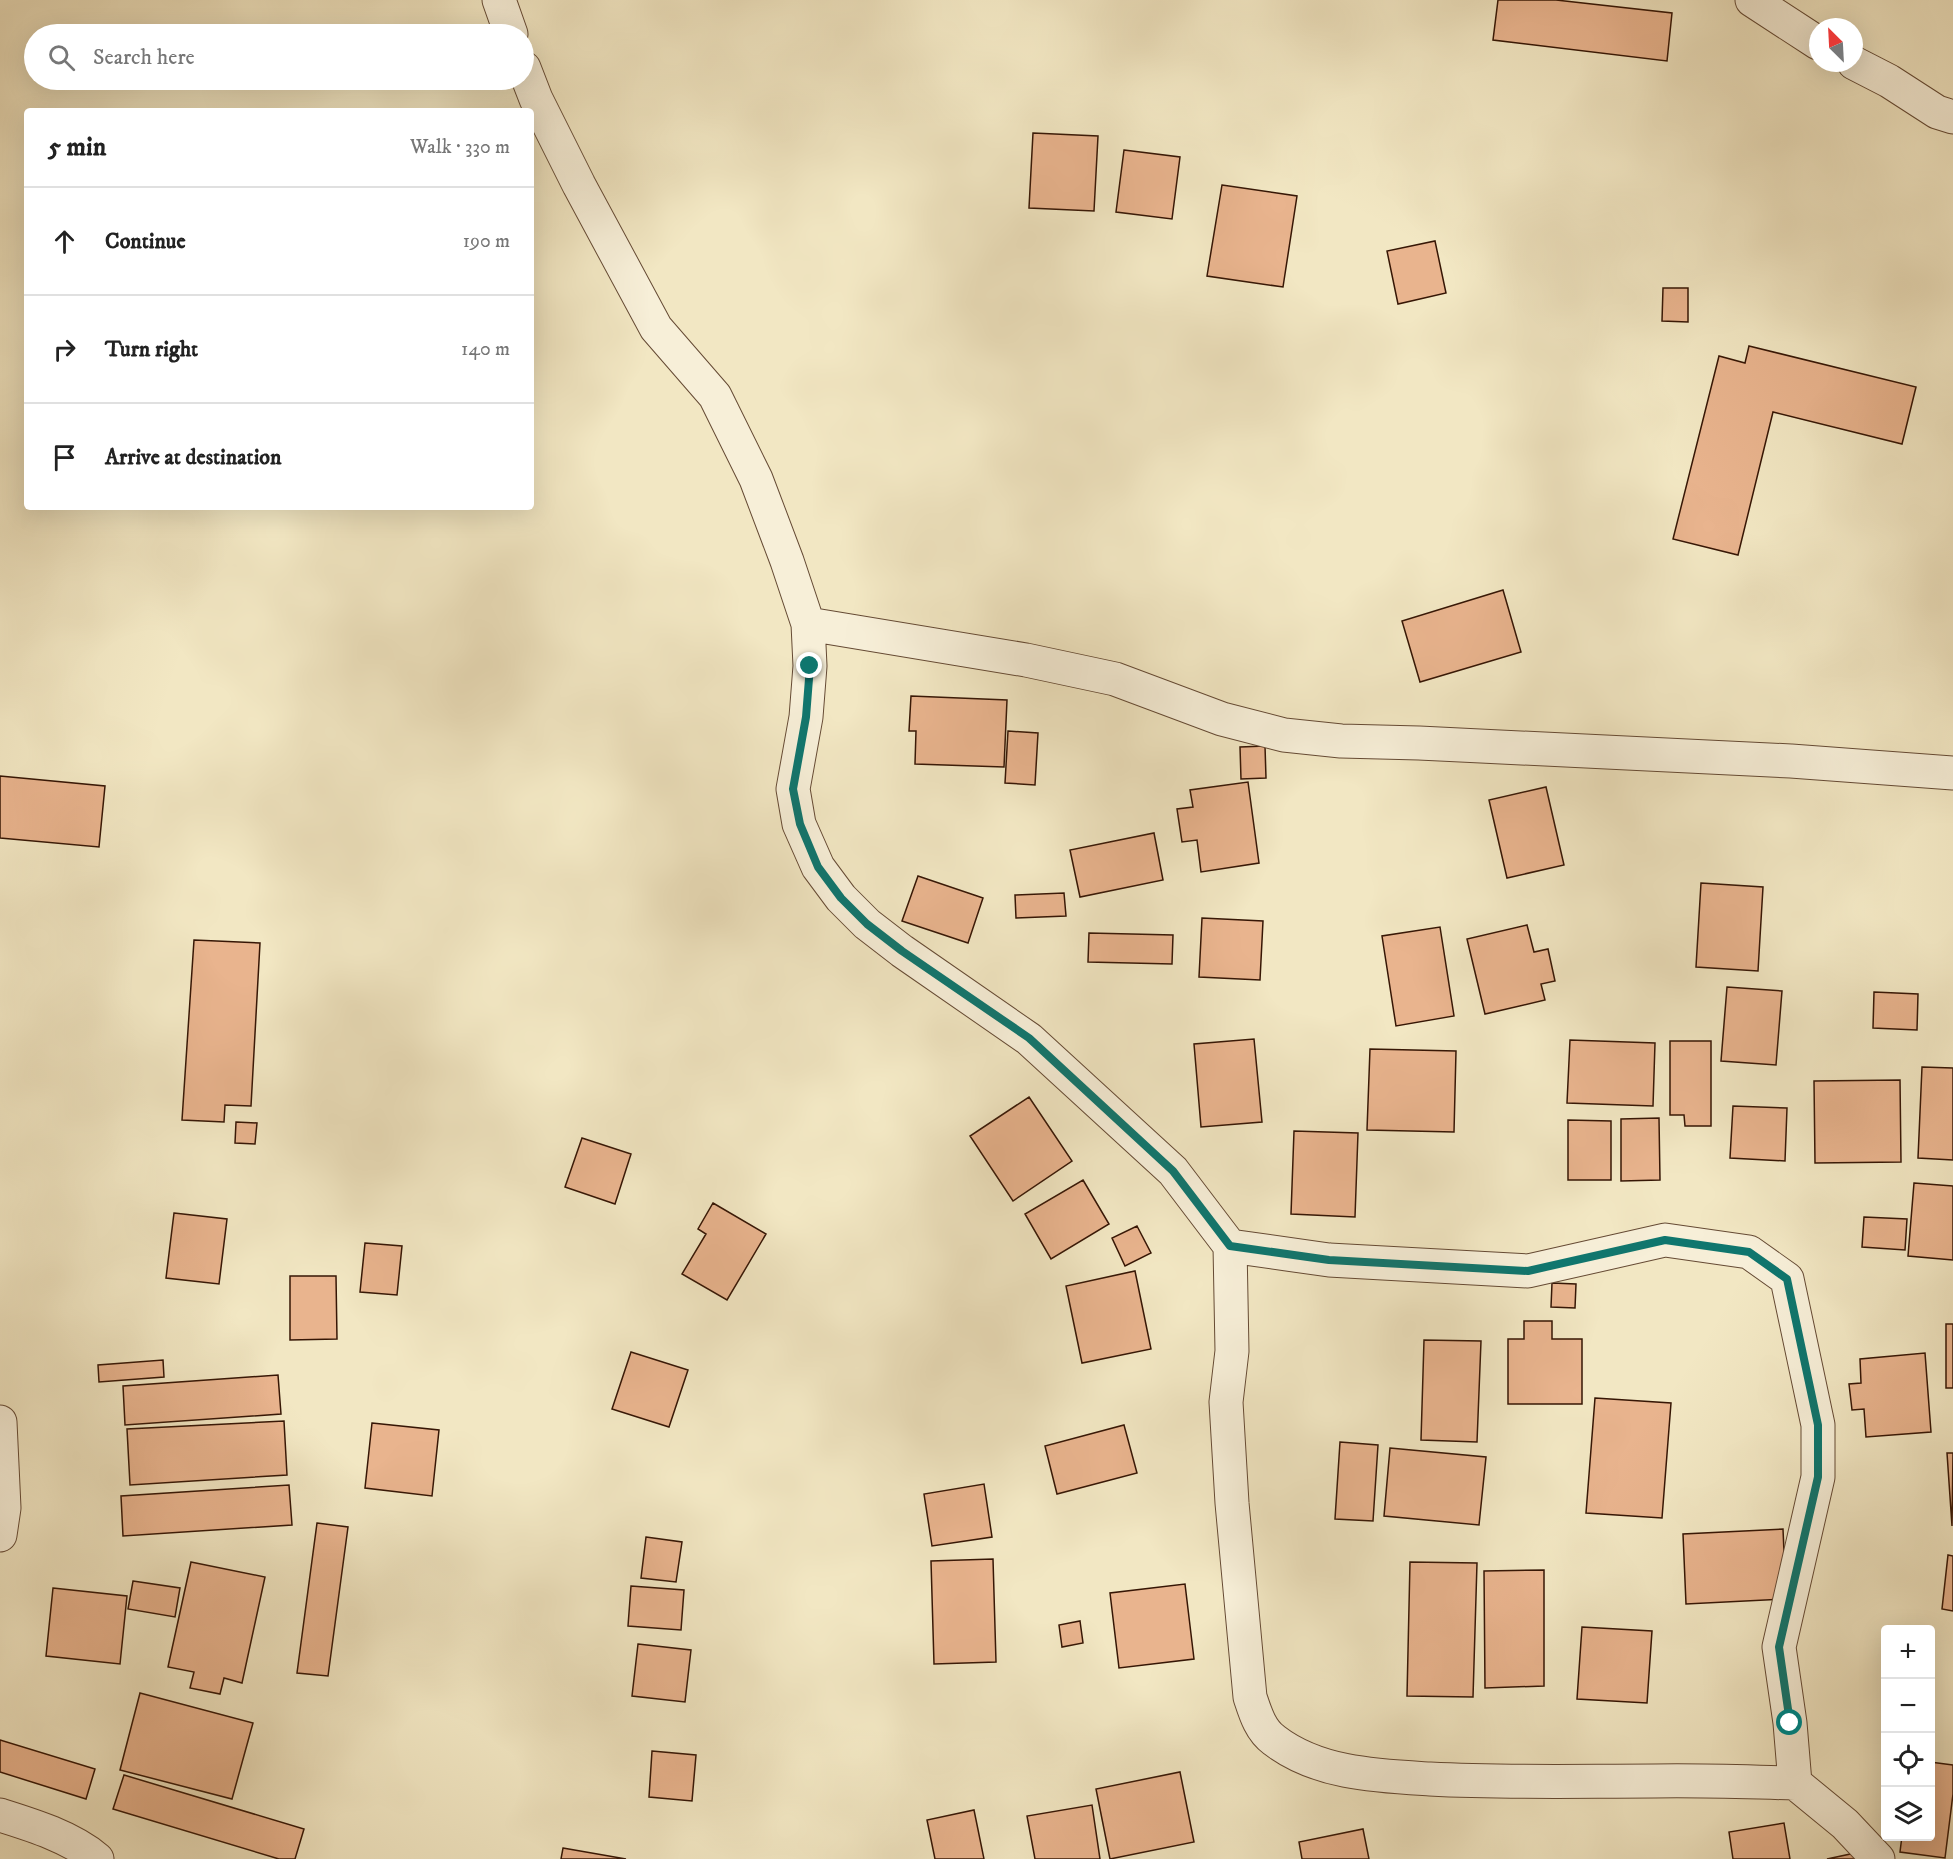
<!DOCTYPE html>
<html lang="en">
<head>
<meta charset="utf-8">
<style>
  body { margin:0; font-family:"IM FELL DW Pica",serif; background:#f2f2f2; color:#222 }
  .controls { position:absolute; right:18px; bottom:18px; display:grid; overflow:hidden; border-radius:6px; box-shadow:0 6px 24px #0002 }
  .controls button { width:54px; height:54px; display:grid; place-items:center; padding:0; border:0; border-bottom:2px solid #e0e0e0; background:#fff; color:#222; font:30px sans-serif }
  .compass { position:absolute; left:1809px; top:18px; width:54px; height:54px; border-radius:50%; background:#fff; box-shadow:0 6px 24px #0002; rotate:336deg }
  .stop { position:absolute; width:18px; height:18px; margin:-14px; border:4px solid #0f766e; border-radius:50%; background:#fff }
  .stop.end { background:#0f766e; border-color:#fff; box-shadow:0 2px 6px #0008 }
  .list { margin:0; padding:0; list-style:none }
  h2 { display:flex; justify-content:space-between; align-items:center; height:78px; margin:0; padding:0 24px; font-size:26px }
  h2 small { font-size:20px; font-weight:400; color:#767676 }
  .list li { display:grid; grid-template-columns:39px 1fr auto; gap:18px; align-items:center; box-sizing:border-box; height:108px; padding:0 24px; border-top:2px solid #e0e0e0 }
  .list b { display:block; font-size:22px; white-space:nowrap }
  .list em { font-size:20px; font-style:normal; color:#767676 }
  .icon { flex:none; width:33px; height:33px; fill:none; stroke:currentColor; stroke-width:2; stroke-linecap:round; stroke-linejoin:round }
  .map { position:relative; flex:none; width:1953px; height:1859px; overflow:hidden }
  .search { position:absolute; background:#fff; box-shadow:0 6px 24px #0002; left:24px; top:24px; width:510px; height:66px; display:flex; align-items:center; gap:15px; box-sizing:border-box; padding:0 21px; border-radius:33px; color:#767676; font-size:22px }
  .panel { position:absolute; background:#fff; box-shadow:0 6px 24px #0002; left:24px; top:108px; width:510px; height:402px; border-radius:6px }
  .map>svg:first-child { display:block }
</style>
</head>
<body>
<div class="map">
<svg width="1953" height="1859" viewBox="0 0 1953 1859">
  <rect width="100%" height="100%" fill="#f2e7c3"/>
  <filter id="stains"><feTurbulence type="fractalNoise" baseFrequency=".00333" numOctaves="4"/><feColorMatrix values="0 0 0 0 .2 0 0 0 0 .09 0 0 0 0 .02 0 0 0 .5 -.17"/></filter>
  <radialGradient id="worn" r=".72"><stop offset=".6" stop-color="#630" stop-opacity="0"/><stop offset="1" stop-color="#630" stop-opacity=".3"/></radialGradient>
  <path fill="#e9b48e" stroke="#361605" stroke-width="1.5" d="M1498,0H1556L1672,13L1667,61L1493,40Z
    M1033,133L1098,136L1094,211L1029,208Z
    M1124,150L1180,157L1172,219L1116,212Z
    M1222,185L1297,196L1283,287L1207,276Z
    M1435,241L1446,293L1398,304L1387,251Z
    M1663,288H1688V322L1662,321Z
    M1749,346L1916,387L1902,444L1773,412L1738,555L1673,539L1719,356L1745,363Z
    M1503,590L1521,652L1420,682L1402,621Z
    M911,696L1007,700L1004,767L915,764L916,731H909Z
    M1008,731L1038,733L1035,785L1005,783Z
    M1265,746L1266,778L1241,779L1240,747Z
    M0,776L105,786L99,847L0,838Z
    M1248,782L1259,863L1201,872L1197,840L1182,842L1177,809L1193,807L1190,790Z
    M1546,787L1564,865L1507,878L1489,800Z
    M1154,833L1163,880L1080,897L1070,850Z
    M918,876L983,898L968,943L902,921Z
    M1701,883L1763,887L1758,971L1696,967Z
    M1064,893L1066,916L1016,918L1015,895Z
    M1202,918L1263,921L1260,980L1199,977Z
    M1527,925L1534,952L1548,949L1555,981L1541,984L1545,1000L1485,1014L1467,939Z
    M1440,927L1454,1016L1396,1026L1382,936Z
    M1089,933L1173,935L1172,964L1088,962Z
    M194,940L260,943L251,1106L225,1105L224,1122L182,1120Z
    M1727,987L1782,991L1776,1065L1721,1061Z
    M1874,992L1918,994L1917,1030L1873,1028Z
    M1254,1039L1262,1122L1201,1127L1194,1044Z
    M1570,1040L1655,1043L1653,1106L1567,1103Z
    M1670,1041H1711V1126H1685L1684,1115H1670Z
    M1370,1049L1456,1051L1454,1132L1367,1130Z
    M1922,1067L1953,1068V1160L1918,1158Z
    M1900,1080L1901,1162L1815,1163L1814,1081Z
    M1029,1097L1072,1161L1013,1201L970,1136Z
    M1733,1106L1787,1108L1785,1161L1730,1158Z
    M1659,1118L1660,1180L1621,1181V1119Z
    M1568,1120L1611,1121V1180H1568Z
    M236,1122L257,1123L255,1144L235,1143Z
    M1294,1131L1358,1133L1355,1217L1291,1214Z
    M582,1138L631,1154L615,1204L565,1187Z
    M1083,1180L1109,1224L1051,1259L1025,1214Z
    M1914,1183L1953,1186V1260L1908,1256Z
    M713,1203L766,1234L727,1300L682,1274L706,1234L698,1229Z
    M174,1213L227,1219L219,1284L166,1278Z
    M1864,1217L1907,1219L1905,1250L1862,1247Z
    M1137,1226L1151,1253L1125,1266L1112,1238Z
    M365,1243L402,1246L397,1295L360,1292Z
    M1135,1271L1151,1349L1082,1363L1066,1286Z
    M290,1276H336L337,1339L290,1340Z
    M1552,1283L1576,1284L1575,1308L1551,1307Z
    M1524,1321H1552V1339H1582V1404H1508V1339H1524Z
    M1946,1324H1953V1388H1946Z
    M1424,1340L1481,1341L1477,1442L1421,1440Z
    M631,1352L688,1370L669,1427L612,1409Z
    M1925,1353L1931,1432L1866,1437L1864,1409L1852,1410L1849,1384L1861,1383L1860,1359Z
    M163,1360L164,1377L99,1382L98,1365Z
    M278,1375L281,1414L125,1425L123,1386Z
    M1595,1398L1671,1403L1662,1518L1586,1513Z
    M284,1421L287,1475L130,1485L127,1429Z
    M372,1423L439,1430L432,1496L365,1488Z
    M1124,1425L1137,1473L1057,1494L1045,1446Z
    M1340,1442L1378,1445L1373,1521L1335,1519Z
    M1390,1448L1486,1457L1479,1525L1384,1516Z
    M1947,1453H1953L1952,1526Z
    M984,1484L992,1537L932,1546L924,1494Z
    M289,1485L292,1525L123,1536L121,1496Z
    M317,1523L348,1527L328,1676L297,1673Z
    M1783,1529L1786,1599L1686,1604L1683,1534Z
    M646,1537L682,1542L676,1582L641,1578Z
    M1948,1555L1953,1556V1611L1942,1609Z
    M993,1559L996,1662L934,1664L931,1561Z
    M191,1562L265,1577L242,1683L224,1678L220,1694L190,1688L194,1672L168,1667Z
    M1410,1562L1477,1563L1473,1697L1407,1696Z
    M1544,1570V1686L1485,1688L1484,1571Z
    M133,1581L180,1588L175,1617L128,1609Z
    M1185,1584L1194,1659L1119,1668L1110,1593Z
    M631,1586L684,1590L681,1630L628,1626Z
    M53,1588L127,1596L120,1664L46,1656Z
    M1080,1621L1083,1643L1062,1647L1059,1625Z
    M1582,1627L1652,1631L1647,1703L1577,1699Z
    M638,1644L691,1650L685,1702L632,1696Z
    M140,1693L253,1723L232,1799L120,1770Z
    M0,1740L95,1769L86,1799L0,1772Z
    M652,1751L696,1755L692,1801L649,1797Z
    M1930,1762L1953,1765V1794L1945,1858L1900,1852L1902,1836H1930Z
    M1180,1772L1194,1842L1110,1859L1096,1789Z
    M124,1775L304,1829L295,1859H279L113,1809Z
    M1092,1805L1100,1859H1035L1027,1816Z
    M974,1810L984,1859H935L927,1820Z
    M1784,1823L1790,1859H1733L1729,1832Z
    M1363,1829L1369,1859H1302L1299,1842Z
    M563,1848L626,1859H561Z
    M1860,1852L1862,1859H1827Z"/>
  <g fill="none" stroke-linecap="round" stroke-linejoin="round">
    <g stroke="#654a34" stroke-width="35">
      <path id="minor" d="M499,0L511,34
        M1752,0L1818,43
        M1854,63L1889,81L1937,112L1953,117
        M524,68L536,99L579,185L656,328L715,396L756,479L787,561L808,624L810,666L806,717L793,789L799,824L818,867L841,898L867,924L902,951L1029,1039L1173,1171L1230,1246L1232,1351L1226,1402L1232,1503L1250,1697C1255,1712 1260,1730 1274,1740C1318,1774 1378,1776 1430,1779C1505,1783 1579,1781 1654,1781C1701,1780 1748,1782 1795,1783
        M808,624L1026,660L1115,679L1222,719L1284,735L1341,741L1419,743L1791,761L1953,773
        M1230,1246L1329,1260L1528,1271L1665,1240L1749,1252L1787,1279L1818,1425V1477L1779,1647L1790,1723L1795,1783L1845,1824L1878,1859
        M0,1422L4,1508L0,1535
        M0,1815C32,1825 71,1837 97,1859"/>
    </g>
    <use href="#minor" stroke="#f7efd8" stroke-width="33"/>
  </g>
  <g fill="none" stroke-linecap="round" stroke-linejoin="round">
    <path stroke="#0f766e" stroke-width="8" d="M810,666L806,717L793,789L800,824L818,867L841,898L867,924L902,951L1029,1038L1173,1171L1230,1246L1329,1260L1528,1271L1665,1240L1749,1252L1787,1279L1818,1425V1477L1779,1647L1790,1723"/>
  </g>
  <rect width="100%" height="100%" filter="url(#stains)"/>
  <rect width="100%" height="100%" fill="url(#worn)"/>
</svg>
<div class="controls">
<button>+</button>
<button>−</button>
<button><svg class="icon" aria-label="locate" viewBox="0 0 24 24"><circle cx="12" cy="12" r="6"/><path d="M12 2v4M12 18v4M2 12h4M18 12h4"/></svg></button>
<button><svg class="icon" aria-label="layers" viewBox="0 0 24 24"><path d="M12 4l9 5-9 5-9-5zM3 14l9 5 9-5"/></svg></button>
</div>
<svg class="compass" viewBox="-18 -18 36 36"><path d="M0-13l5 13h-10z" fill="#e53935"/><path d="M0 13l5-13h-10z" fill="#767676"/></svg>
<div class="stop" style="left:1790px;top:1723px"></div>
<div class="stop end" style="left:810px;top:666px"></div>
<div class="search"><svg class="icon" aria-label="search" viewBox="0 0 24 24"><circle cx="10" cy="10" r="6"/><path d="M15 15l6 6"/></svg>Search here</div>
<section class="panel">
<h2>5 min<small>Walk · 330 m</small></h2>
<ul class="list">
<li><svg class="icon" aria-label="ahead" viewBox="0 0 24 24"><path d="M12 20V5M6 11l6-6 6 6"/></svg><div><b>Continue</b></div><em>190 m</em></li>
<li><svg class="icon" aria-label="right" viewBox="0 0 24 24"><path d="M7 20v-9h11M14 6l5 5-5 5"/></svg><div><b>Turn right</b></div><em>140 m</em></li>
<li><svg class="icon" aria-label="arrive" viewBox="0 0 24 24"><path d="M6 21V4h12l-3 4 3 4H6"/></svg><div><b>Arrive at destination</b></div></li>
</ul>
</section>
</div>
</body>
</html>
